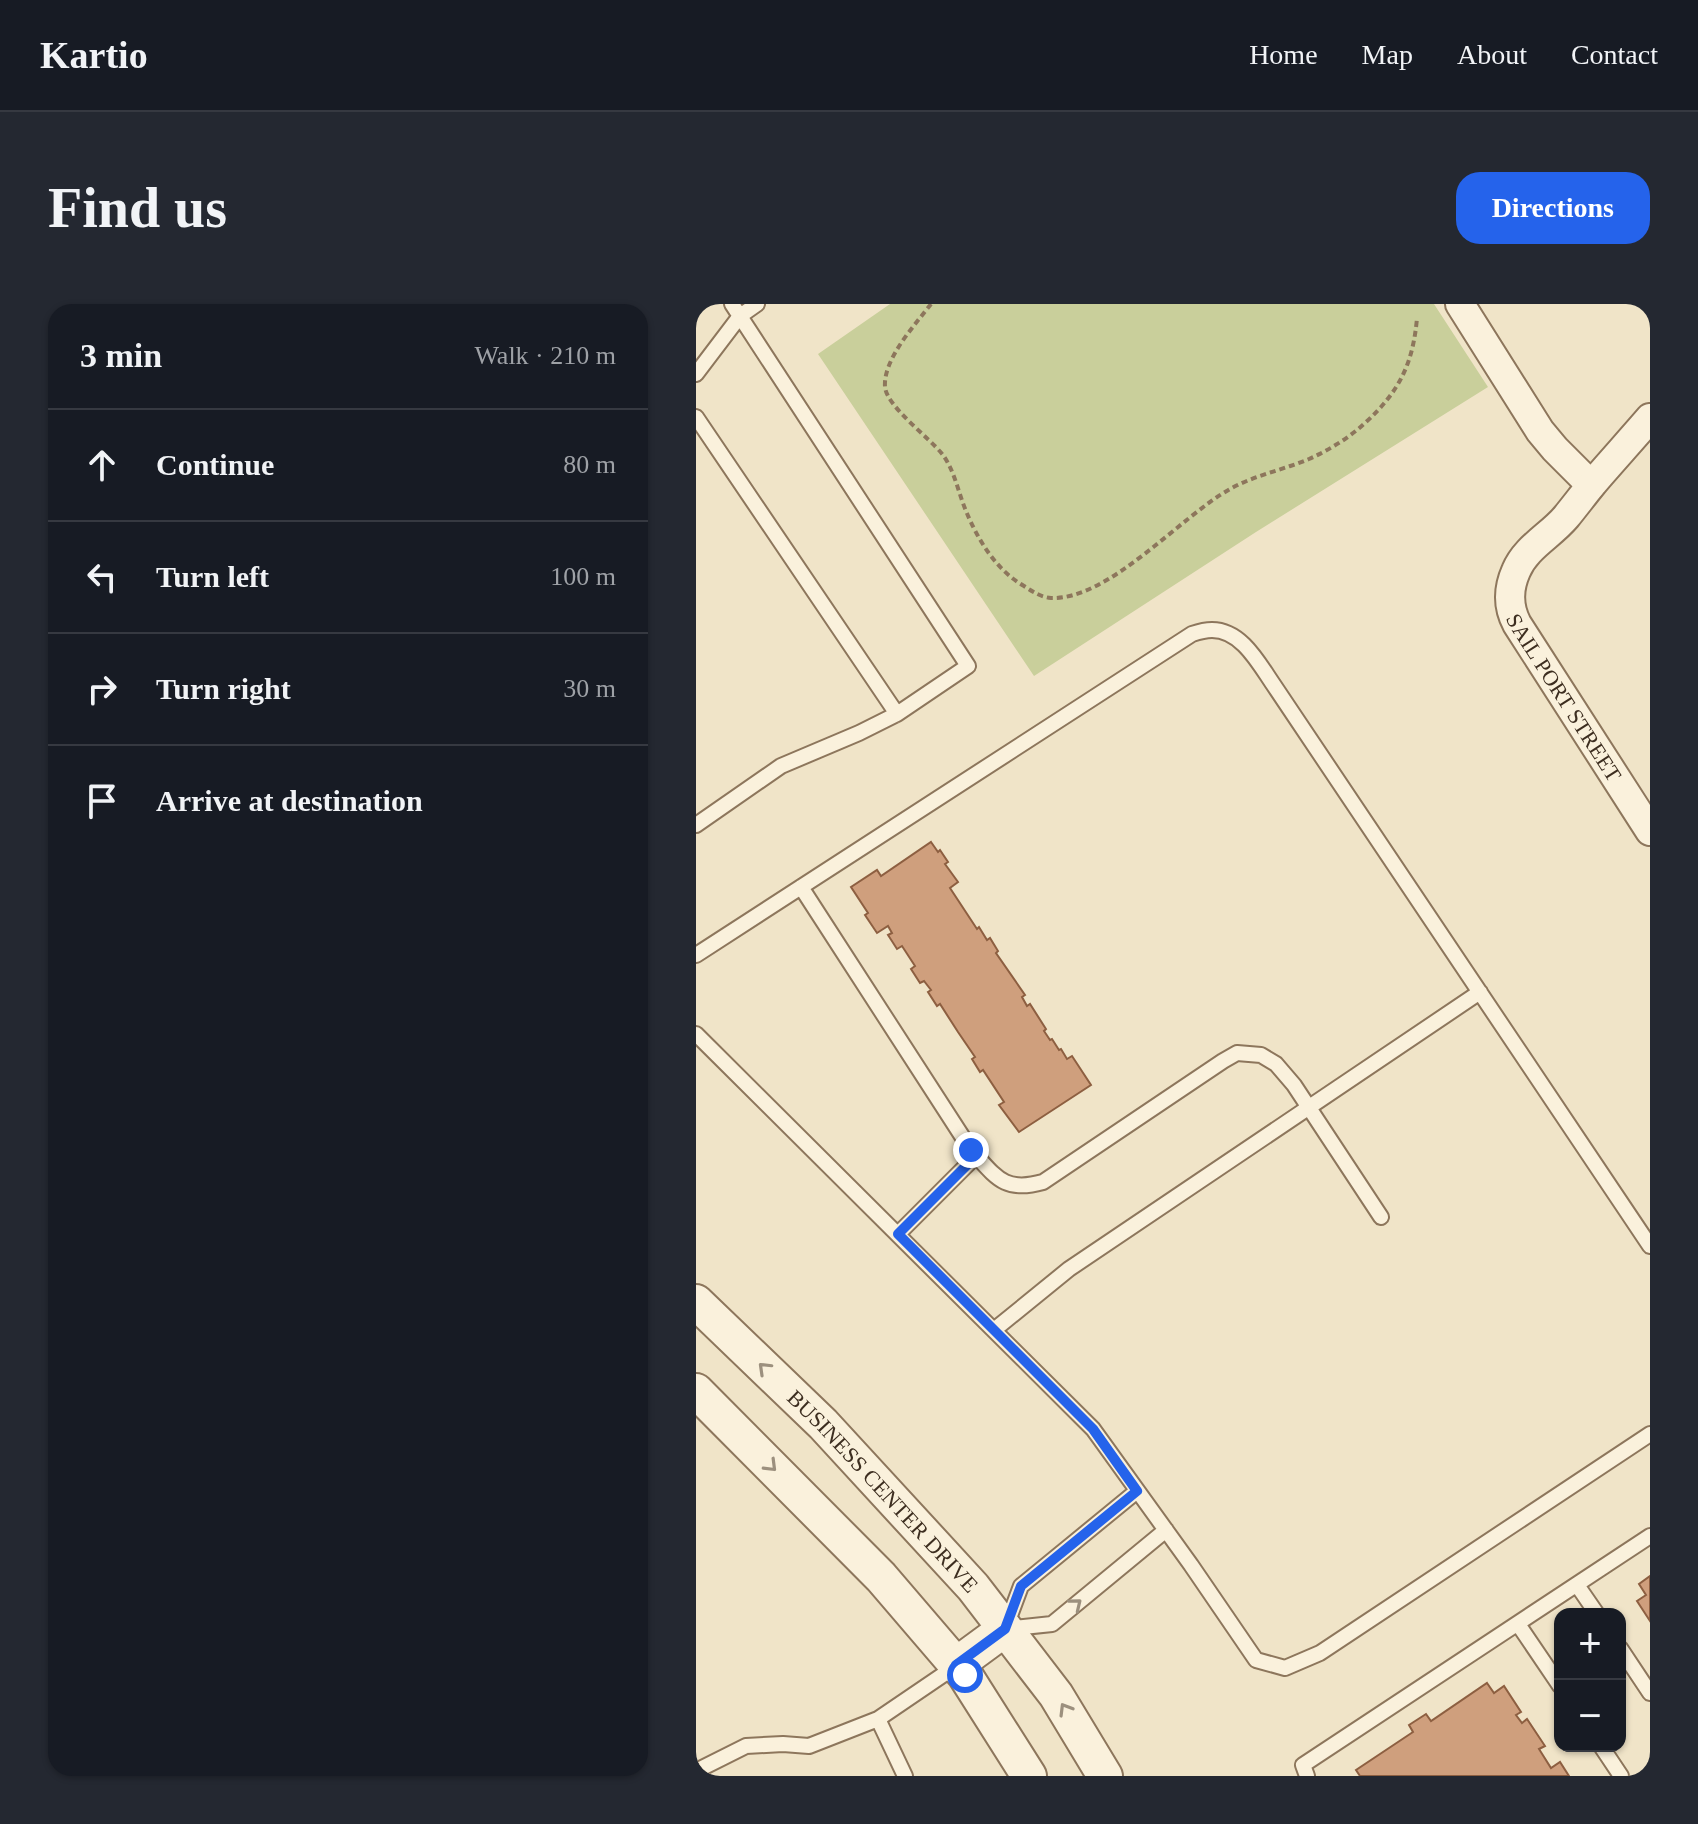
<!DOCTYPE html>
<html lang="en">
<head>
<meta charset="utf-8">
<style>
  body { margin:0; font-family:"Times New Roman",serif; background:#242831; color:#f1f3f6 }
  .controls { position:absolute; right:24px; bottom:24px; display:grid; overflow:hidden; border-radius:16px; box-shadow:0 2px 6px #0004 }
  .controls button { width:72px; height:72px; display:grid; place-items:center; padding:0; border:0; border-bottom:2px solid #363941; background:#171b24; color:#f1f3f6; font:40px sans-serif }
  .stop { position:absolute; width:24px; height:24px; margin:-18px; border:6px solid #2563eb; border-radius:50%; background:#fff }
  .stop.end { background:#2563eb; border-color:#fff; box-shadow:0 2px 8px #0008 }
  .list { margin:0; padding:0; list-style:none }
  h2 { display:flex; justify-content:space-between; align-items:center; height:104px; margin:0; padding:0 32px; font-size:34px }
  h2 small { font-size:26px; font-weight:400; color:#9ea1a6 }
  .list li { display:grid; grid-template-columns:52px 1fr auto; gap:24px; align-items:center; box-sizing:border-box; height:112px; padding:0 32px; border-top:2px solid #363941 }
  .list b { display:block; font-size:30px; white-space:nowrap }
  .list em { font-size:26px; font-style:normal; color:#9ea1a6 }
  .icon { flex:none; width:44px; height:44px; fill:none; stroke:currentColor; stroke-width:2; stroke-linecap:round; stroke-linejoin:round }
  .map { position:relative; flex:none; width:954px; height:1472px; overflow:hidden; border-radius:24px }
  header { display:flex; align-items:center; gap:48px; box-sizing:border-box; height:112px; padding:0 40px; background:#171b24; border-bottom:2px solid #363941 }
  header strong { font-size:38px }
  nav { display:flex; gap:44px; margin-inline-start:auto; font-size:28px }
  .intro { display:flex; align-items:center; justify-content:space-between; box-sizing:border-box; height:192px; padding:0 48px }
  h1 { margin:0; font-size:56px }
  .button { padding:20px 36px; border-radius:24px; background:#2563eb; color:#fff; font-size:28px; font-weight:700 }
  main { display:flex; gap:48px; padding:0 48px }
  aside { flex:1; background:#171b24; border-radius:24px; box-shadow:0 2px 6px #0004 }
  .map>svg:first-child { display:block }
</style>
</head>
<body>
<header>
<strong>Kartio</strong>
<nav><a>Home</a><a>Map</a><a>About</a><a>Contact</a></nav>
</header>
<div class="intro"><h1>Find us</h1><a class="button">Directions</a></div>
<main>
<aside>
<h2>3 min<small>Walk · 210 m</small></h2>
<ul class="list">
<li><svg class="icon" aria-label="ahead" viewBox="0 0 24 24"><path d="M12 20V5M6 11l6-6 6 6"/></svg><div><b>Continue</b></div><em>80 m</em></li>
<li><svg class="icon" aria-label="left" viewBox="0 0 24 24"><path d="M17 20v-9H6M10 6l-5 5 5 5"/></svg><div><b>Turn left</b></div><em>100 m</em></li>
<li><svg class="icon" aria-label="right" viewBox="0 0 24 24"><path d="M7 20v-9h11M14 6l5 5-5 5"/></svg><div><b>Turn right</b></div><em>30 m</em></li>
<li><svg class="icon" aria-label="arrive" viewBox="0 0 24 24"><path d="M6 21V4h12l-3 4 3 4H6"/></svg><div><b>Arrive at destination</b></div></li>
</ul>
</aside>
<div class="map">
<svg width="954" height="1472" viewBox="0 0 954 1472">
  <rect width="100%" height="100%" fill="#f0e4c8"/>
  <path fill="#c9cf9b" d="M194,0H738L792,83L560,228L338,372L122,50Z"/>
  <path fill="#cf9f7d" stroke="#8d5f41" stroke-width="2" d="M235,538L242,548L244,546L252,558L249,560L262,578L254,584L281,625L283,623L291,636L294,634L302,647L300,649L329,691L326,693L331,702L334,700L350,725L348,727L354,736L356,735L363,746L365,745L371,755L376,752L395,781L323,828L303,801L308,798L287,766L284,768L276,755L279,753L262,728L244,700L241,702L232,688L235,686L228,677L224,679L215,665L219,662L206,642L201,645L192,631L196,629L192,622L181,629L169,611L172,609L155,583L181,566L185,572Z
    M954,1272V1317L941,1297L950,1291L943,1280Z
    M791,1379L798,1389L808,1382L825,1408L820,1411L826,1419L831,1415L849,1442L843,1445L855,1464L864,1458L873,1472H664L660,1466L717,1428L713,1421L730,1410L735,1417Z"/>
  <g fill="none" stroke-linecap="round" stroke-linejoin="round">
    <g stroke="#8d765c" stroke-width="18">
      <path id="service" d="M0,70L44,12L61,0
        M0,113L201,410
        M0,521L85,462L163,429L201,410L272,362L36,0
        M105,583L275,846C300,873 308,889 347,878L527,757L541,749L565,751L580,760L598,781L685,913
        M0,651L496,330C502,328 510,326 516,326C545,326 562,358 577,380L954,942
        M0,730L397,1125L495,1261L560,1356L589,1364L624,1349L954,1130
        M202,930L280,852
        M298,1026L373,965L784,688
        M441,1187L325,1282L309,1325L356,1320L470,1226
        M881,1281L901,1310
        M822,1320L864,1382
        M924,1344L954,1389
        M905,1442L925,1472
        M0,1467L50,1442L87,1440L113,1442L182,1415
        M209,1472L182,1415L260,1362
        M611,1472L607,1461L954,1232"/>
    </g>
    <g stroke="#8d765c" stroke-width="32">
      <g id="minor">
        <path d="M764,0L844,127L859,145L895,181"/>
        <path id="s1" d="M954,114C935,136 916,157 897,179C888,190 879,202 870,213C854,232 830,243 820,267C812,285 812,303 821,320L954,527"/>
      </g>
    </g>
    <g stroke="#8d765c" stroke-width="38">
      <g id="tertiary">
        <path id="s2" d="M0,998L127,1120L277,1283L360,1391L409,1472"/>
        <path d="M0,1087L185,1273L269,1371L333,1472"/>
        <path d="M260,1361L309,1325"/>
      </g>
    </g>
    <path stroke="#8d765c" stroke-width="4" stroke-dasharray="6 4" stroke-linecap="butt" d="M235,0C219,21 187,55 189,83C191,103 233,133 247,151C259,168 262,188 270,207C282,236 300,266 328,282C337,288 345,293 355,294C413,296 484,213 534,185C559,171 587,166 613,155C633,146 653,134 669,119C703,88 717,60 721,14"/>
    <use href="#service" stroke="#faf1dc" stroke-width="14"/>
    <use href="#minor" stroke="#faf1dc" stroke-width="28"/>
    <use href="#tertiary" stroke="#faf1dc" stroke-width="34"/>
  </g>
  <defs><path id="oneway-chevron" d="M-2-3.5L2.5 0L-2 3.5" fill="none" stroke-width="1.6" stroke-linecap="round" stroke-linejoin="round" transform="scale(2)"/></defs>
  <g stroke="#9c907e">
    <use href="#oneway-chevron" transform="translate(68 1064) rotate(-136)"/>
    <use href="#oneway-chevron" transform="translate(75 1162) rotate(45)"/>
    <use href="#oneway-chevron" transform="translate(380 1300) rotate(-39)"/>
    <use href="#oneway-chevron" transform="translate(369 1405) rotate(-121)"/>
  </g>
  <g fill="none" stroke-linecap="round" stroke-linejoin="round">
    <path stroke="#2563eb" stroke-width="10" d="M269,1371L260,1361L309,1325L325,1282L441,1187L397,1125L202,930L280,852L275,846"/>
  </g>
  <g text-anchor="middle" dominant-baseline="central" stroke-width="8" stroke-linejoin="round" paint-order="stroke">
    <g font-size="22" fill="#3d2e20" stroke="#f7eed8">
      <text stroke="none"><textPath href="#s1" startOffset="346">SAIL PORT STREET</textPath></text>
      <text stroke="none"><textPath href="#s2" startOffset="266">BUSINESS CENTER DRIVE</textPath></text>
    </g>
  </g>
</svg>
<div class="controls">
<button>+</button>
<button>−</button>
</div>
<div class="stop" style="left:269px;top:1371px"></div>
<div class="stop end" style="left:275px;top:846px"></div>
</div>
</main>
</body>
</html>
